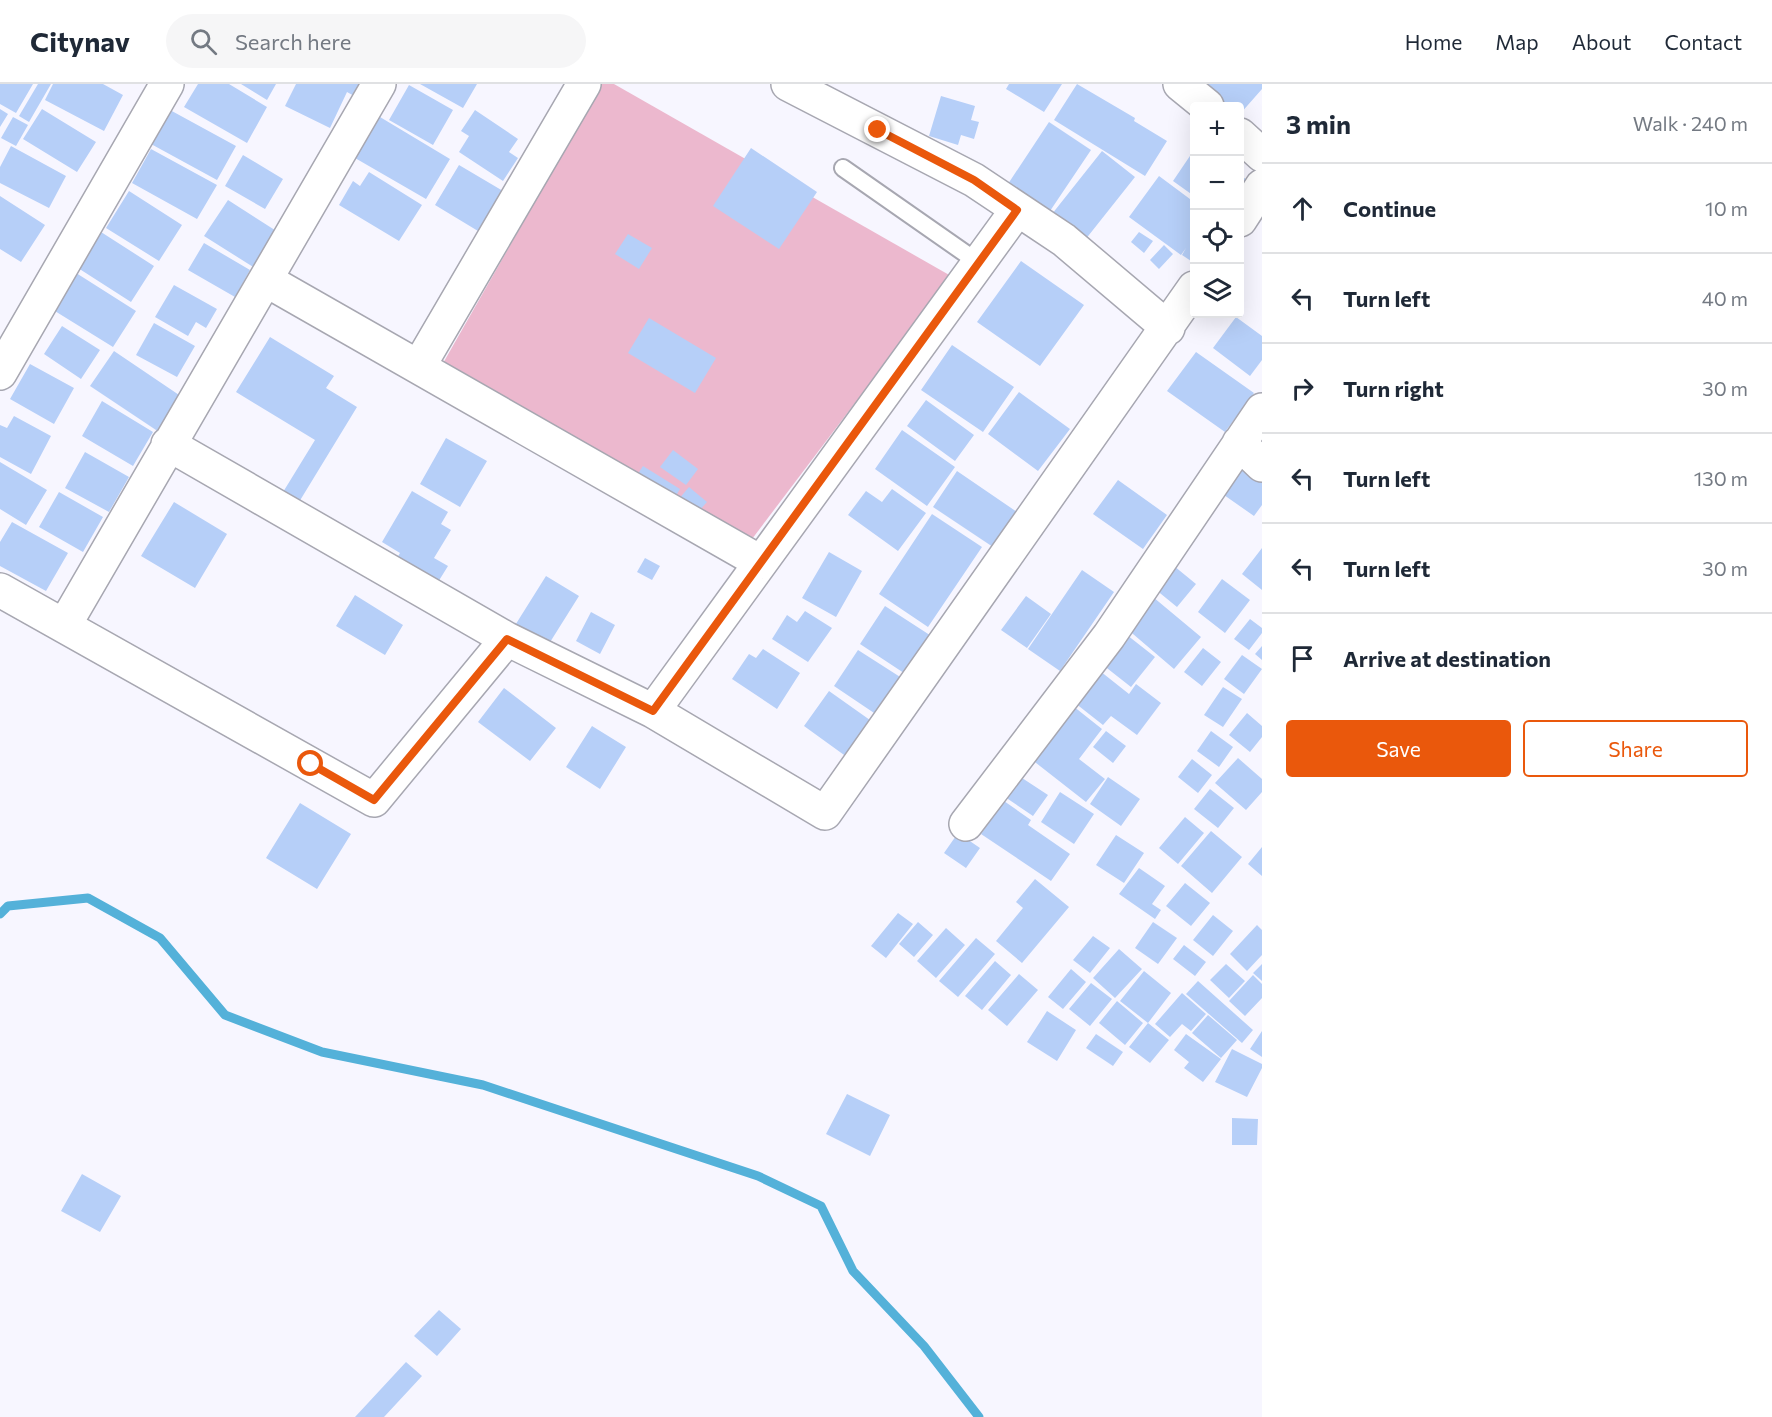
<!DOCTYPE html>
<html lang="en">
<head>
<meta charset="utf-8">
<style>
  body { margin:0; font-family:Commissioner,sans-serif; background:#f6f6f7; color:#1f2937 }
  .controls { position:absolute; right:18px; top:18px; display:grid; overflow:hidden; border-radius:6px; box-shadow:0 6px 24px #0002 }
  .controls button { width:54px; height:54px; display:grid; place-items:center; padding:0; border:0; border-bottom:2px solid #e0e1e3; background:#fff; color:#1f2937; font:30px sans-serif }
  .stop { position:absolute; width:18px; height:18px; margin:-14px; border:4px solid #ea580c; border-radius:50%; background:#fff }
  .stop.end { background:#ea580c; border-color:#fff; box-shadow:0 2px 6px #0008 }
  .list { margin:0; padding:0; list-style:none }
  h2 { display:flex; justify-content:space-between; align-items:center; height:78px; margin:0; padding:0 24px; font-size:26px }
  h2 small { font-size:20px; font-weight:400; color:#747a83 }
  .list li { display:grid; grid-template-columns:39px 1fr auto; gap:18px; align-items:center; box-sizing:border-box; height:90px; padding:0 24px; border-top:2px solid #e0e1e3 }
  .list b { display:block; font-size:22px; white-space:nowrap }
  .list em { font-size:20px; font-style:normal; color:#747a83 }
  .actions { display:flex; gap:12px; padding:18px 24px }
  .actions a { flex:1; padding:14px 0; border:2px solid #ea580c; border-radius:6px; text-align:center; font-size:21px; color:#ea580c }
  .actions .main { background:#ea580c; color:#fff }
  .icon { flex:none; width:33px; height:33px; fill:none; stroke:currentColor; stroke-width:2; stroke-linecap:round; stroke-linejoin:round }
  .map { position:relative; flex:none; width:1262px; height:1333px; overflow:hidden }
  header { display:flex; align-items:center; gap:36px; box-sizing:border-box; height:84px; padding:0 30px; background:#fff; border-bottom:2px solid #e0e1e3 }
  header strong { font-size:28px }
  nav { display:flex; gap:33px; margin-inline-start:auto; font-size:21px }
  .search { width:420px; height:54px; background:#f6f6f7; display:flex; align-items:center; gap:15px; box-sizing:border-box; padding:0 21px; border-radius:33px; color:#747a83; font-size:22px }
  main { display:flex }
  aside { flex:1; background:#fff }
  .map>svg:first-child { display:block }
</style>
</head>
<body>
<header>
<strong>Citynav</strong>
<div class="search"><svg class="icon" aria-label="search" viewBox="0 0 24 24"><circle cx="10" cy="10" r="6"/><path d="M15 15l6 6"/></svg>Search here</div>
<nav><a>Home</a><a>Map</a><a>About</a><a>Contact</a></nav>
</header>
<main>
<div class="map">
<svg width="1262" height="1333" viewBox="0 0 1262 1333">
  <rect width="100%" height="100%" fill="#f7f6ff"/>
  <path fill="#ecb8ce" d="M602,0H614L951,192L752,455L442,281Z"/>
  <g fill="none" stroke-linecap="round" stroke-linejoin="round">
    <path stroke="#54b1d9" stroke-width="9" d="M0,830L8,822L88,814L160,854L225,931L322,968L483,1001L758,1092L821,1122L853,1187L924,1262L979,1333"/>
  </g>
  <path fill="#b6cff8" d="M0,0H33L16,29L0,20Z
    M38,0H51L29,38L19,32Z
    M53,0H103L123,11L104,47L45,16Z
    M198,0H229L267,23L247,59L184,23Z
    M241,0H276L267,16Z
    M296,0H363L356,13L347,8L330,44L285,22Z
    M420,0H477L463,24Z
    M1009,0H1062L1044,28L1006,5Z
    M1077,0L1135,34L1134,37L1167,57L1145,92L1054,36Z
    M1194,0H1262V5L1240,30V22H1215Z
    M409,1L453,26L433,61L389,36Z
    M941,12L975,22L971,36L979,38L974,55L961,51L958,61L929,52Z
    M0,25L8,30L0,43Z
    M42,25L96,58L77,88L23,55Z
    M170,26L236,62L217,96L151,60Z
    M475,26L518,55L509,68L518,74L503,97L459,68L469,52L461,47Z
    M13,33L28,41L16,62L1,54Z
    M380,33L450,75L426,115L355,74Z
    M1049,38L1091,66L1048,130L1006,103Z
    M11,62L66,92L49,124L0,99V83Z
    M751,64L817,108L779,165L713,122Z
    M151,65L217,101L197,135L132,99Z
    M1194,66V112L1173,97Z
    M1102,67L1135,93L1085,156L1052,130Z
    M243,71L283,95L265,125L225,102Z
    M459,81L503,107L478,147L435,121Z
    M369,88L422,121L399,157L339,121L353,97L360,102Z
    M1240,91L1247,96L1240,107Z
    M1159,92L1194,118V179L1182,171L1186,164L1181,171L1129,133Z
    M129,107L182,141L159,177L106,144Z
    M0,112L45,141L21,178L0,165Z
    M228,116L281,150L258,186L204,152Z
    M101,148L154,182L131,218L78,184Z
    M1139,148L1153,157L1144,169L1131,158Z
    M628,150L652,164L639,185L615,170Z
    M204,159L250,186L235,213L188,186Z
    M1164,161L1173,170L1159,185L1150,176Z
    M1021,177L1084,221L1040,282L977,238Z
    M73,187L136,227L113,263L50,224Z
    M174,201L217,225L206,244L196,238L188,252L155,233Z
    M1236,233L1262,252V276L1250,292L1213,264Z
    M649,234L716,274L695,309L628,269Z
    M154,239L195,262L177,293L136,271Z
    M62,242L100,266L81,295L44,270Z
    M270,253L334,292L326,304L357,323L296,423L280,413L315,356L236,308Z
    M952,261L1014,303L983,348L921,306Z
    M114,267L185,315L162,350L90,302Z
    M1196,268L1254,309L1225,348L1167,307Z
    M30,280L74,304L54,340L10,315Z
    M1019,308L1070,345L1038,387L988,350Z
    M926,316L974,351L955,377L907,342Z
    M102,317L153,348L133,382L82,352Z
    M14,332L51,352L31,390L0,373V341L7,344Z
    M902,346L955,383L927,422L875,385Z
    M446,354L487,377L460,423L420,400Z
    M673,366L698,385L686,401L660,383Z
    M85,368L129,393L109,428L65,404Z
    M0,378L47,406L26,441L0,425Z
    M1247,378L1262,388V421L1254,432L1224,411Z
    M643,382L680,405L667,427L629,404Z
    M957,387L1017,428L993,463L933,423Z
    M1118,396L1167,431L1143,465L1093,430Z
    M689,403L707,418L690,437L673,422Z
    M892,405L926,429L898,467L848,431L866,407L882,418Z
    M412,407L448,428L441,440L451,446L434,474L448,482L430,511L389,487L400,469L382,458Z
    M59,408L103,433L83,468L39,443Z
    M174,418L227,450L195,504L141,472Z
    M932,430L982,463L928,543L879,510Z
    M12,438L68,469L46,507L0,482V458Z
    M1262,464V506L1242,490Z
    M829,468L862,487L836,533L802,514Z
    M645,474L660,482L652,496L637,488Z
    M1174,482L1196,500L1177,523L1155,505Z
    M1082,486L1114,508L1060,587L1028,565Z
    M546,492L579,512L547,563L514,543Z
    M1222,495L1250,516L1225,549L1198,528Z
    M355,511L403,541L385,571L336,542Z
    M1026,512L1051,530L1027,564L1001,546Z
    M1153,513L1201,553L1174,585L1126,544Z
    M885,522L939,557L913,595L860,560Z
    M805,527L832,544L808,578L772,555L787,531L797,538Z
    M591,528L615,541L600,570L576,557Z
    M1250,535L1262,544V549L1249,566L1234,555Z
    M1127,551L1155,573L1131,603L1103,581Z
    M1262,562V576L1255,570Z
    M1203,564L1221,578L1202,602L1184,588Z
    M763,565L800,589L777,625L732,595L749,570L756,574Z
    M858,566L908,598L883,635L834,602Z
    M1242,571L1262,585L1244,610L1224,595Z
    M1100,587L1129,610L1136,600L1161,619L1137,651L1111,632L1103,641L1075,619Z
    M1223,603L1242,615L1223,643L1204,631Z
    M504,604L556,644L530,677L478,638Z
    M829,607L877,641L851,676L804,642Z
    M1073,622L1102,645L1079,675L1105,695L1086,718L1031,675Z
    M1247,629L1262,642V653L1250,668L1229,651Z
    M592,642L626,663L600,705L566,683Z
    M1106,647L1126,662L1113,679L1093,663Z
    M1211,647L1233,663L1219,683L1197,667Z
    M1238,674L1262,695V708L1246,726L1215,699Z
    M1192,675L1212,691L1198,709L1178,693Z
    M1019,692L1048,711L1033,732L1005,713Z
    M1108,693L1140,715L1121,742L1090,720Z
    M1210,705L1234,724L1218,744L1194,725Z
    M1060,708L1094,730L1074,760L1041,738Z
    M1004,717L1031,736L1028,741L1070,770L1051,797L981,750Z
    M300,719L351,750L317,805L266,774Z
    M1185,733L1204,749L1178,780L1159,764Z
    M1211,747L1242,773L1212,809L1181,782Z
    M958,749L980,764L966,784L944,769Z
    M1116,751L1144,769L1124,799L1096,781Z
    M1262,763V792L1248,780Z
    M1139,784L1165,802L1152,820L1161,826L1155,835L1119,810Z
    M1035,795L1069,823L1022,879L996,857L1023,824L1016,818Z
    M1185,799L1210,819L1191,842L1166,822Z
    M898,829L913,840L886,874L871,862Z
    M1213,831L1233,847L1213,872L1193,856Z
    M918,838L933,851L914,873L899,860Z
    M1153,838L1177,854L1158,880L1135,864Z
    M1257,841L1262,846V871L1247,887L1230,870Z
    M946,844L965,861L936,894L917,877Z
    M1093,852L1110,864L1090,889L1073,876Z
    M976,854L995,870L958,913L939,897Z
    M1184,861L1206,878L1195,892L1173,875Z
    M1119,865L1142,885L1115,914L1093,894Z
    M995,877L1011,891L982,926L965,912Z
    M1226,880L1245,897L1229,914L1210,896Z
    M1262,880V897L1253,889Z
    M1071,885L1086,898L1063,925L1048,913Z
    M1144,887L1171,909L1148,939L1120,917Z
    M1019,890L1038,906L1007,942L988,926Z
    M1253,891L1262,900V914L1245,932L1229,917Z
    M1198,897L1253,946L1242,959L1186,910Z
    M1091,899L1112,915L1090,942L1069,925Z
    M1182,909L1206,930L1191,947L1182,940L1170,953L1155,940Z
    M1117,917L1143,939L1125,961L1099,939Z
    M1047,927L1076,946L1057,977L1027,958Z
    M1208,931L1237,956L1221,974L1192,949Z
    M1148,939L1169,956L1150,979L1129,963Z
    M1262,947V973L1250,965Z
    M1096,950L1123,968L1113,982L1086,964Z
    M1186,950L1221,975L1203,998L1184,984L1189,978L1174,966Z
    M1232,965L1262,980V984L1247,1013L1215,998Z
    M847,1010L890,1031L870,1072L826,1050Z
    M1232,1034L1258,1035L1257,1061H1232Z
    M82,1090L121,1112L100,1148L61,1127Z
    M439,1226L461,1245L437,1272L414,1252Z
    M406,1278L422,1292L384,1333H355Z"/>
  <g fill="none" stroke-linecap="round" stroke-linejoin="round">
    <g stroke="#a7a7b1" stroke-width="20">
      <path id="service" d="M843,84L979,179"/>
    </g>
    <g stroke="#a7a7b1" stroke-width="36">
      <path id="minor" d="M788,0L974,96L1064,156L1168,244
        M1180,0L1207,22
        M1240,51L1262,71
        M1240,136L1262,102
        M266,196L760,478
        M419,282L584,0
        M0,289L167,0
        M1239,359L1262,381
        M168,360L507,555L653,627L825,729L1194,204
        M0,506L374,716L507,555
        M64,542L379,0
        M653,627L1017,126
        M966,740L1109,552L1262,326"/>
    </g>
    <use href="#service" stroke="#fff" stroke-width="16"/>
    <use href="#minor" stroke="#fff" stroke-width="33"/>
  </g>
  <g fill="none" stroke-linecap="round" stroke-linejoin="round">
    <path stroke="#ea580c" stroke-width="8" d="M311,680L374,716L507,555L653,627L1017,126L974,96L878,46"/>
  </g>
</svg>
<div class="controls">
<button>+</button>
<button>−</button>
<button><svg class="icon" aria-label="locate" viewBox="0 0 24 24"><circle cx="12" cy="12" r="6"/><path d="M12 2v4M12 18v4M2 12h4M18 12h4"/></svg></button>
<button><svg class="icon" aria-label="layers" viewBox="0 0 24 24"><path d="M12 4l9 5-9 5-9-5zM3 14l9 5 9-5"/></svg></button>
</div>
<div class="stop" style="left:311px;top:680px"></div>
<div class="stop end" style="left:878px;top:46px"></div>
</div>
<aside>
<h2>3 min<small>Walk · 240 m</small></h2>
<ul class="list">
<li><svg class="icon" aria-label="ahead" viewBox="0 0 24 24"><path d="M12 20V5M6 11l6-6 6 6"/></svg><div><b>Continue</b></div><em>10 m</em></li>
<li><svg class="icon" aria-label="left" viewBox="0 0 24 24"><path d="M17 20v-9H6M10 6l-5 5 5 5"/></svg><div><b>Turn left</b></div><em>40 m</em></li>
<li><svg class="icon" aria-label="right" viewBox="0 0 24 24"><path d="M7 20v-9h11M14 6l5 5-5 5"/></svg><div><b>Turn right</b></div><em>30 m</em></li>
<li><svg class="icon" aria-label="left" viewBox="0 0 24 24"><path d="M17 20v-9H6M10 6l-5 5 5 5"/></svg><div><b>Turn left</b></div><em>130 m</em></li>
<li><svg class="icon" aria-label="left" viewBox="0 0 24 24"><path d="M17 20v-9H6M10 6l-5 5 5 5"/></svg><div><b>Turn left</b></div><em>30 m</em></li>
<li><svg class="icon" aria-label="arrive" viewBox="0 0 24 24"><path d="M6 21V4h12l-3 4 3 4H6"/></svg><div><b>Arrive at destination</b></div></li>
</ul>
<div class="actions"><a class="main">Save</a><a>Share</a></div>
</aside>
</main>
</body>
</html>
